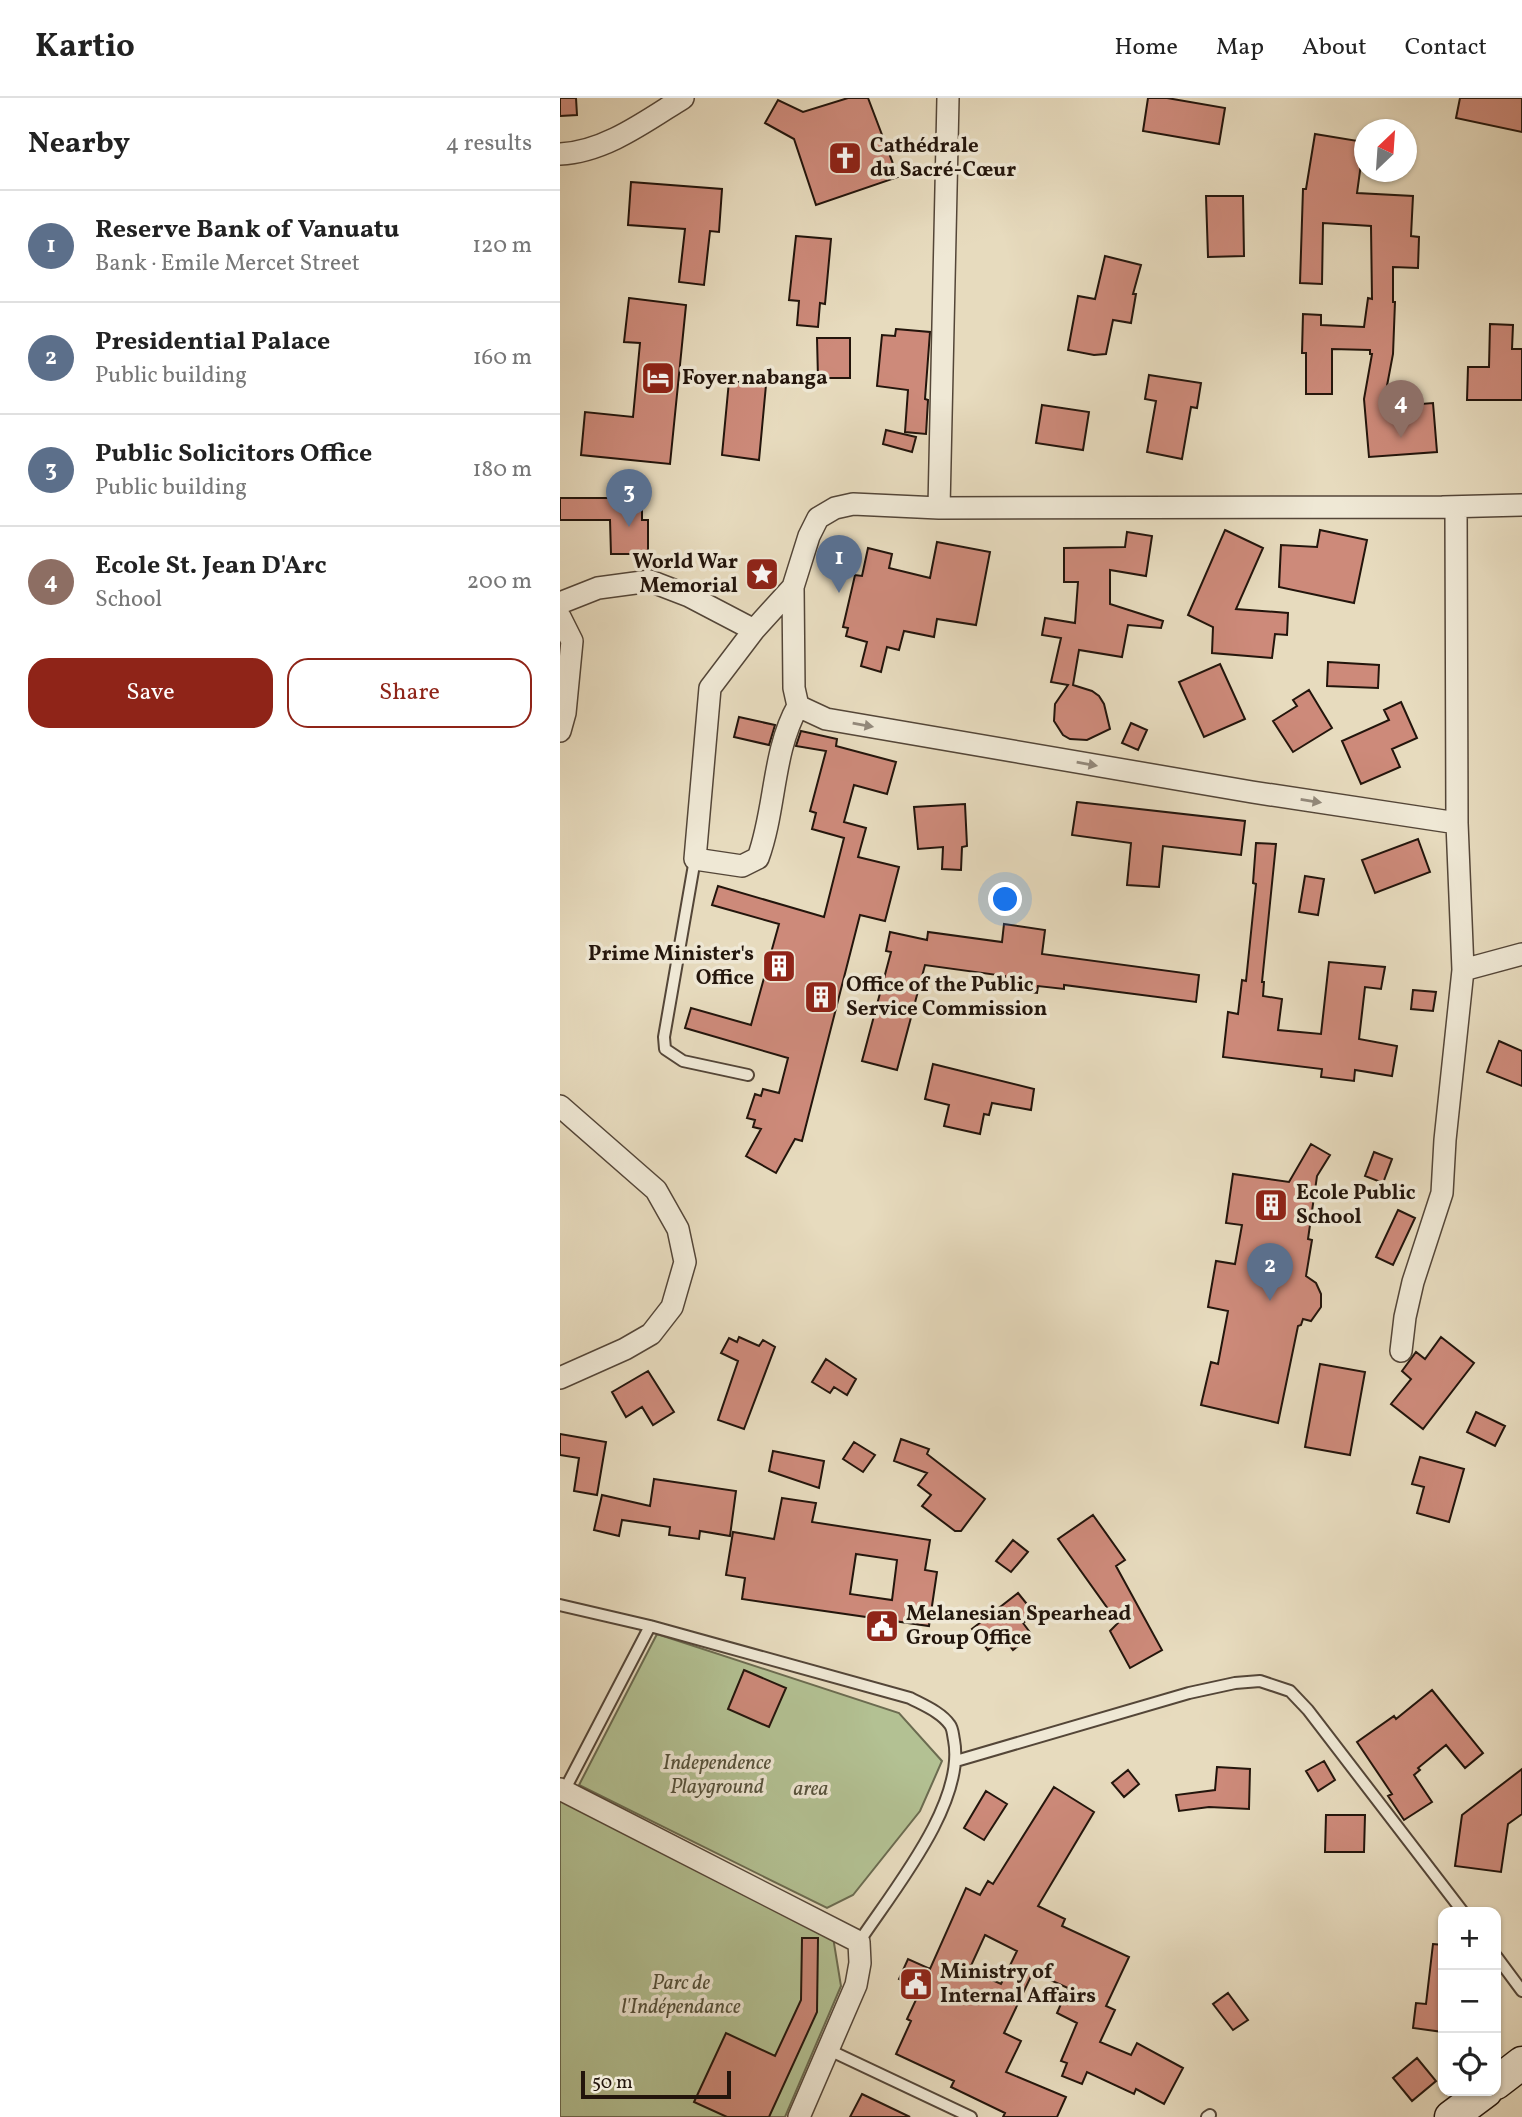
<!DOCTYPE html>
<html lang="en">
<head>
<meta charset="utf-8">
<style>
  body { margin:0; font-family:Vollkorn,serif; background:#f6f6f6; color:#222 }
  .controls { position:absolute; right:21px; bottom:21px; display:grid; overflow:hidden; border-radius:14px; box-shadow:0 2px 5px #0004 }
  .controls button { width:63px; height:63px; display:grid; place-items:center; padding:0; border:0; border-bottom:2px solid #e0e0e0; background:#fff; color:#222; font:35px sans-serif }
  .compass { position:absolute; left:794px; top:21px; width:63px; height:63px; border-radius:50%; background:#fff; box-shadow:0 2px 5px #0004; rotate:25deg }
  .scale { position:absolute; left:21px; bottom:18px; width:150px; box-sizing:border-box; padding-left:7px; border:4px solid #23150c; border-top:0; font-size:19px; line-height:24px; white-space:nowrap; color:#23150c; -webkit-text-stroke:5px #efe8d5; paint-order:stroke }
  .you { position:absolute; left:446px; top:802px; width:24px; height:24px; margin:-18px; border:5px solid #fff; border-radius:50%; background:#1a73e8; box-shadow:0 0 0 10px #1a73e833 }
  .badge { display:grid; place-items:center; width:46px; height:46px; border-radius:50%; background:#8f2418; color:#fff; font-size:23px; font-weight:700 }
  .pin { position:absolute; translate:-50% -58px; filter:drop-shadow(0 2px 4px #0008) }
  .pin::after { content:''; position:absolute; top:37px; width:24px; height:21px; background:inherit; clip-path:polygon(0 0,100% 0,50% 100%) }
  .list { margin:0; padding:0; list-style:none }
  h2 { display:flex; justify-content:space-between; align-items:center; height:91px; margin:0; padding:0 28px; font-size:30px }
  h2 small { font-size:23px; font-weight:400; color:#767676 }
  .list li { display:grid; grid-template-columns:46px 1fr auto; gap:21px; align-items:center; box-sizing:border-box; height:112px; padding:0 28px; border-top:2px solid #e0e0e0 }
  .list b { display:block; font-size:26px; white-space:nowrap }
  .list p { margin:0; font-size:23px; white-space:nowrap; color:#767676 }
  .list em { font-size:23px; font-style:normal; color:#767676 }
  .actions { display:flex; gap:14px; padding:21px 28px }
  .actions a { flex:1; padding:16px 0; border:2px solid #8f2418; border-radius:21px; text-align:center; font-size:24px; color:#8f2418 }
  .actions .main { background:#8f2418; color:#fff }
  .icon { flex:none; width:38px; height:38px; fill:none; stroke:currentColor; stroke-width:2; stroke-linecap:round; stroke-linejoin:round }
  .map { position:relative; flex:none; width:962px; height:2019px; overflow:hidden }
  header { display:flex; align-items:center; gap:42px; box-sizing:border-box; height:98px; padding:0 35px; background:#fff; border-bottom:2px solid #e0e0e0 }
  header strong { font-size:33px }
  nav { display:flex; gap:38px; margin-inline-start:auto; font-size:24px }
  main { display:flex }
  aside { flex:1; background:#fff }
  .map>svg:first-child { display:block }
</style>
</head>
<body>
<header>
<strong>Kartio</strong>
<nav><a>Home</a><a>Map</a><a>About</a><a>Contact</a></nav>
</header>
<main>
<aside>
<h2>Nearby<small>4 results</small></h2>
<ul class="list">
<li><span class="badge" style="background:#5c6f8a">1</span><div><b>Reserve Bank of Vanuatu</b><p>Bank · Emile Mercet Street</p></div><em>120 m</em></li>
<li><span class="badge" style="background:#5c6f8a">2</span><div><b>Presidential Palace</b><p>Public building</p></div><em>160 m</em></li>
<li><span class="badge" style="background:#5c6f8a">3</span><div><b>Public Solicitors Office</b><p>Public building</p></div><em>180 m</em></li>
<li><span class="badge" style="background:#8d6e63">4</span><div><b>Ecole St. Jean D'Arc</b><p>School</p></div><em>200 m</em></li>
</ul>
<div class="actions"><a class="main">Save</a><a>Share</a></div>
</aside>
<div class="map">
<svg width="962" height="2019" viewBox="0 0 962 2019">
  <rect width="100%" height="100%" fill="#e7dbbe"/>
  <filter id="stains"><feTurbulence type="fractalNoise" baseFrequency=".00286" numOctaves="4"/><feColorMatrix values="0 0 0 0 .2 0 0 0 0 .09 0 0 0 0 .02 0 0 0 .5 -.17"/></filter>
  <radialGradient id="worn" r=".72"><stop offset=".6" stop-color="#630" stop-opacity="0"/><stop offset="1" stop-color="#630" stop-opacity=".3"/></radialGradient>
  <path fill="#b3c193" stroke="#6b6b50" stroke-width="2" d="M97,1536L339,1615L382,1663L360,1713L293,1797L267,1810L19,1687Z
    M0,1700L273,1839L281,1888L225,2019H0Z"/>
  <path fill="#cd8a7a" stroke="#23150c" stroke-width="2" fill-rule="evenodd" d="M0,0H16L17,17L0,18Z
    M288,0H308L338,79L256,107L234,41L205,25L218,2L243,14Z
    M588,0H607L665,10L659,46L583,33Z
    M900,0H962V34L896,20Z
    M755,36L804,44L797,95L853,98L851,138L859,139L858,170L833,169V204H835L833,256L823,309L873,305L877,354L809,359L804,301L812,256H810V252L772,251V296H746V255H742L743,216L761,217V227L804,229L808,200L812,201L811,128L763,125L762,186L740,185L743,91H746Z
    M71,84L162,91L159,134L150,133L144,187L119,184L125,131L68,127Z
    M646,98H683L684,158L648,159Z
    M236,138L271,141L265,206L260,205L258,229L237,227L239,203L229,202Z
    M545,158L581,167L573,196H576L571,225L553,222L546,256L534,257L508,252L518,198L535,201Z
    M69,200L126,207L110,366L21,357L25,314L73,319L80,245L64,244Z
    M930,226L953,227L952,251H962V302H907L908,269H929Z
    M336,231L370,234L365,301L368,302L366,336L345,334L348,292L317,288L322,237L335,238Z
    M257,240H290V280H258Z
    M589,277L641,285L637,310L631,309L622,361L587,354L596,303L585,301Z
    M169,283L206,287L199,362L162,357Z
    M482,307L529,314L523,352L476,345Z
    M326,332L356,339L352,354L323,346Z
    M0,400H82V422H88V456H51L50,422H0Z
    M665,432L703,450L676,511L728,515L727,537L715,536L712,560L652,555L653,529L628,517Z
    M760,432L807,442L794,505L719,489L721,447L757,449Z
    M567,434L592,438L586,478L550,472V506L603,523L601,530L568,527L562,559L519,552L513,587L532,593L539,598L544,606L550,631L527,642L510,641L503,637L494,623L495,606L508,587L491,584L501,540L482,537L485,520L515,525L518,484H504V450L565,449Z
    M377,444L430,454L416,527L377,521L374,539L344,533L339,552L327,549L321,574L301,568L307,544L286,538L288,530L283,529L295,477L302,478L308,450L332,456L329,470L370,480Z
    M768,564L819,567L818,590L767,588Z
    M660,566L685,621L644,639L619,584Z
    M749,592L772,630L733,654L713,623L737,608L733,602Z
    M841,604L857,640L832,651L840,669L801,686L782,643L829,622L824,612Z
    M179,619L215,627L209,647L174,639Z
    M571,625L587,632L578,652L562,645Z
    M241,633L277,641L276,648L336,664L327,696L294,687L284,724L306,730L298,759L339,769L325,823L300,817L242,1043L235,1041L216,1075L186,1058L201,1031L193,1029L195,1022L187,1020L195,996L201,998L203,991L219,995L228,960L125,930L131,910L191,927L219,826L152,807L158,788L264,819L284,740L252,731L256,715L250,713L266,653L236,648Z
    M517,704L685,723L681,757L603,748L599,789L567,787L571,745L512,737Z
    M405,706L407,748L402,749L401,772L382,771L383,749L358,751L354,709Z
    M858,741L870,774L815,795L802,762Z
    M696,745L716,746L702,884H704L703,898L722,901L718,932L761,936L769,864L825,869L821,891L805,889L799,941L837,948L832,978L795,972L794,983L761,979L762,971L663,959L668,914L678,916L682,882L686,883L696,786L693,785Z
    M745,778L764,781L758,817L739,814Z
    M444,826L485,832L482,856L639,877L636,904L504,887V891L478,888L477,895L444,891L445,878L365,867L337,972L302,963L331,854L326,853L330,834L367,842L368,834L442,844Z
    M853,892L876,894L873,913L851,911Z
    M939,943L962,953V988L927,974Z
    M373,966L474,991L471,1012L432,1005L429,1017L424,1016L420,1036L384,1028L389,1007L365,1001Z
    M751,1046L770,1057L757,1078L748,1141L752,1142L746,1178L756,1185L761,1196V1209L751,1223L743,1221L741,1227L738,1228L718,1325L641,1307L651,1264L658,1266L668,1213L648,1209L656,1163L675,1166L682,1127L666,1125L673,1076L729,1084Z
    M814,1054L832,1061L823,1085L805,1078Z
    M838,1112L855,1120L833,1167L816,1159Z
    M179,1239L199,1248L203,1242L215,1249L184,1331L158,1322L178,1263L161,1255L169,1240L177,1244Z
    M881,1239L914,1265L863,1331L831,1306L851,1281L842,1273L856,1254L865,1261Z
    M266,1261L296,1281L287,1297L274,1289L270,1295L252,1284Z
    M760,1266L805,1274L790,1357L745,1349Z
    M88,1273L114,1314L93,1327L82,1309L66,1319L52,1294Z
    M916,1314L945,1328L935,1348L907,1334Z
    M0,1336L46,1344L37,1397L14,1393L19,1360L0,1357Z
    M341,1341L369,1351L367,1356L425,1401L401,1433H395L362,1408L371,1397L358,1387L367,1375L334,1363Z
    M294,1344L315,1357L303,1374L283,1361Z
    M213,1353L264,1363L259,1390L209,1373Z
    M860,1359L904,1371L889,1424L857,1415L864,1389L852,1386Z
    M94,1381L176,1393L170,1438L140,1433L139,1441L109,1437L110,1429L62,1422L59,1438L34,1432L42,1397L90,1408Z
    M222,1400L256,1405L252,1424L370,1442L365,1472L377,1474L369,1528L182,1501L185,1480L166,1477L173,1434L214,1441ZM296,1456L337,1462L332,1502L290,1496Z
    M533,1417L565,1462L556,1468L602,1552L570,1570L550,1533L558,1525L498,1441Z
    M453,1442L468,1454L451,1474L436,1463Z
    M458,1495L475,1516L463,1525L472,1537L453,1552L444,1540L428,1552L412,1531Z
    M184,1572L226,1590L209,1629L168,1611Z
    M872,1592L923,1655L905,1670L886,1647L858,1670L860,1672L854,1677L872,1704L844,1722L828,1698L832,1696L797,1644L834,1618L836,1621Z
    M764,1663L775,1682L758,1693L746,1673Z
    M657,1669L690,1671L689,1711L649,1709L619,1713L616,1697L655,1692Z
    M962,1671V1716L948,1726L941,1774L895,1768L902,1717Z
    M568,1672L579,1686L564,1699L552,1685Z
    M494,1689L534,1714L478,1808L505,1821L502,1828L569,1859L546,1908L555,1912L540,1944L571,1957L577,1945L623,1970L604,2006L576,1991L574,1996L527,1974L522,1986L502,1978L507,1965L501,1963L517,1925L497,1915L508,1890L473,1874L444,1935L461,1943L446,1974L506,1999L497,2019H443L445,2015L391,1989L394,1983L336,1956L351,1923L347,1921L361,1891L339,1881L348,1861L370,1871L406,1790L420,1797L428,1783L433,1786ZM425,1837L457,1853L441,1886L409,1872Z
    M426,1693L447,1706L424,1742L404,1730Z
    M766,1717H805L804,1754H765Z
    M242,1840H258L257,1914L209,2019H167L134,2004L166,1935L215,1958L241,1902Z
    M873,1846L883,1847V1934L853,1930L856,1905L866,1906Z
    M668,1895L688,1922L673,1932L653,1906Z
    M857,1960L876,1983L852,2003L833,1980Z
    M302,1996L350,2019H290Z"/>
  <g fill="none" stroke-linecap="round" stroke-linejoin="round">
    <g stroke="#544638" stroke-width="14">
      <path id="lane" d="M135,761L104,939L105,951L123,963L188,977
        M0,1507L90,1528L350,1600C363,1607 381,1614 390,1627C393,1631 393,1638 394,1642C406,1705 332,1794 299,1844
        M396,1663L629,1595L675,1585L700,1583L730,1593L748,1612L903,1814
        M4,1693L90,1528
        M936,1858L962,1893
        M269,1952L411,2019
        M647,2019L650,2017"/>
    </g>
    <g stroke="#544638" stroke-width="24">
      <path id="street" d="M0,56C45,54 86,23 123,0
        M883,409L962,407
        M379,410L388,0
        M233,489L234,590L238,608C212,654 216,711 198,760L182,768L135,761L150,590L194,532L233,489L249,438L258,420L275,410L293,406L379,410L896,409L897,725L903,872L962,856
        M0,505L38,490L90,483L129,498L194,532
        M0,519L12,543L5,615L0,633
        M238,608L266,621L692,694L897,725
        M0,1008L96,1092L118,1131L125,1164L112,1209L91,1236L65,1251L0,1280
        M841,1253L845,1219L853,1184L882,1095L885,1042L903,872
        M0,1691L299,1844L300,1865L296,1887L239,2019"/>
    </g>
    <g stroke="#23150c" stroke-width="35">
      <path id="secondary" d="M936,1985L962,1965
        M891,2019L926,1993"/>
    </g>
    <use href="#lane" stroke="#efe8d5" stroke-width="10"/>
    <use href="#street" stroke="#efe8d5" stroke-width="21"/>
    <use href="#secondary" stroke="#efe8d5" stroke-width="32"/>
  </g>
  <defs><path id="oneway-solid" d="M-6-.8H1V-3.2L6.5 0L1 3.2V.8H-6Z" transform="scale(1.75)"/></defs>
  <g fill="#93897b">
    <use href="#oneway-solid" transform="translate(303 627) rotate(10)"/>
    <use href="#oneway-solid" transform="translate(527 666) rotate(10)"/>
    <use href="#oneway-solid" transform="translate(751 703) rotate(9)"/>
  </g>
  <defs>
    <g id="church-square" transform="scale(1.75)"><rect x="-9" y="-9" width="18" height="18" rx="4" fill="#8f2418" stroke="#efe8d5"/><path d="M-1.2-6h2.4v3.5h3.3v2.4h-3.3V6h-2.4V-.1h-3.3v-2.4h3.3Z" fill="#fff"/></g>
    <g id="hotel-square" transform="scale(1.75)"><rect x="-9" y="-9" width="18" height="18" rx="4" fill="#8f2418" stroke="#efe8d5"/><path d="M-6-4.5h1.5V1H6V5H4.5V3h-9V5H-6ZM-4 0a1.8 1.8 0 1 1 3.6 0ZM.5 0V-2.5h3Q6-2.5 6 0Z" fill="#fff"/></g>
    <g id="sight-square" transform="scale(1.75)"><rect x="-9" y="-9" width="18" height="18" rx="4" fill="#8f2418" stroke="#efe8d5"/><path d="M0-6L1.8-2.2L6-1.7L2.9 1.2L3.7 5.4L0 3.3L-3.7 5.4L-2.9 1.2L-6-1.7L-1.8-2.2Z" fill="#fff"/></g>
    <g id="building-square" transform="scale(1.75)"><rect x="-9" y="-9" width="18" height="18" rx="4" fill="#8f2418" stroke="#efe8d5"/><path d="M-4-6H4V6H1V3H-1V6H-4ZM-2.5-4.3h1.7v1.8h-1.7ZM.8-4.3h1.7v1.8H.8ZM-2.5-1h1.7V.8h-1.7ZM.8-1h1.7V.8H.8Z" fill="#fff"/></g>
    <g id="civic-square" transform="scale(1.75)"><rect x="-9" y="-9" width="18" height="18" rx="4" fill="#8f2418" stroke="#efe8d5"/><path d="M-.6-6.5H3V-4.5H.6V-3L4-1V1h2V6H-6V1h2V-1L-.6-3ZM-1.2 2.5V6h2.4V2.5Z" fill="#fff"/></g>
  </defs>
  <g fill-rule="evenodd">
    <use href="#church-square" x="285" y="60"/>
    <use href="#hotel-square" x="98" y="280"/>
    <use href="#sight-square" x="202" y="476"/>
    <use href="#building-square" x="219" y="868"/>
    <use href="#building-square" x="261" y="899"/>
    <use href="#building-square" x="711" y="1107"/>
    <use href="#civic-square" x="322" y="1528"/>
    <use href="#civic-square" x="356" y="1886"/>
  </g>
  <g text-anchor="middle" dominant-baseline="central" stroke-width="7" stroke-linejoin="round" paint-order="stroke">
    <g font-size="21" font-weight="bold" fill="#23150c" stroke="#efe8d5" text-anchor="start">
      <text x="310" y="48">Cathédrale<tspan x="310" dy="24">du Sacré-Cœur</tspan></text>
      <text x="122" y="280">Foyer nabanga</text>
      <text x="178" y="464" text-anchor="end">World War<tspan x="178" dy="24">Memorial</tspan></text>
      <text x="194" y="856" text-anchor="end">Prime Minister's<tspan x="194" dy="24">Office</tspan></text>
      <text x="286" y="887">Office of the Public<tspan x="286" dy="24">Service Commission</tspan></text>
      <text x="736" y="1095">Ecole Public<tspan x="736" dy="24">School</tspan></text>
      <text x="346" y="1516">Melanesian Spearhead<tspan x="346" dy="24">Group Office</tspan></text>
      <text x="380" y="1874">Ministry of<tspan x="380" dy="24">Internal Affairs</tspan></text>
    </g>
    <g font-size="21" font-style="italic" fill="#55513b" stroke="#efe8d5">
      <text x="157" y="1665">Independence<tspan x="157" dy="24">Playground</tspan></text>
      <text x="251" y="1691">area</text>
      <text x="121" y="1885">Parc de<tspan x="121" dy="24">l'Indépendance</tspan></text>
    </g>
  </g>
  <rect width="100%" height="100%" filter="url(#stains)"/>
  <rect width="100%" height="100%" fill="url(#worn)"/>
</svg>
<div class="controls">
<button>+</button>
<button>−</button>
<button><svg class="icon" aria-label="locate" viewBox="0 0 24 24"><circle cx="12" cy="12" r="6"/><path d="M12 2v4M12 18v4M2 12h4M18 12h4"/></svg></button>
</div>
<svg class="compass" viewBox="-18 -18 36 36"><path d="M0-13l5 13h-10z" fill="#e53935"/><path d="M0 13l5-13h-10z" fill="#767676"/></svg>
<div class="scale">50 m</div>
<div class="you"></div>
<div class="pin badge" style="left:279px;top:495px;background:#5c6f8a">1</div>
<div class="pin badge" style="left:710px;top:1203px;background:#5c6f8a">2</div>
<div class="pin badge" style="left:69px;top:429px;background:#5c6f8a">3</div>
<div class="pin badge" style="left:841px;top:340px;background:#8d6e63">4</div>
</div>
</main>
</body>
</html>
